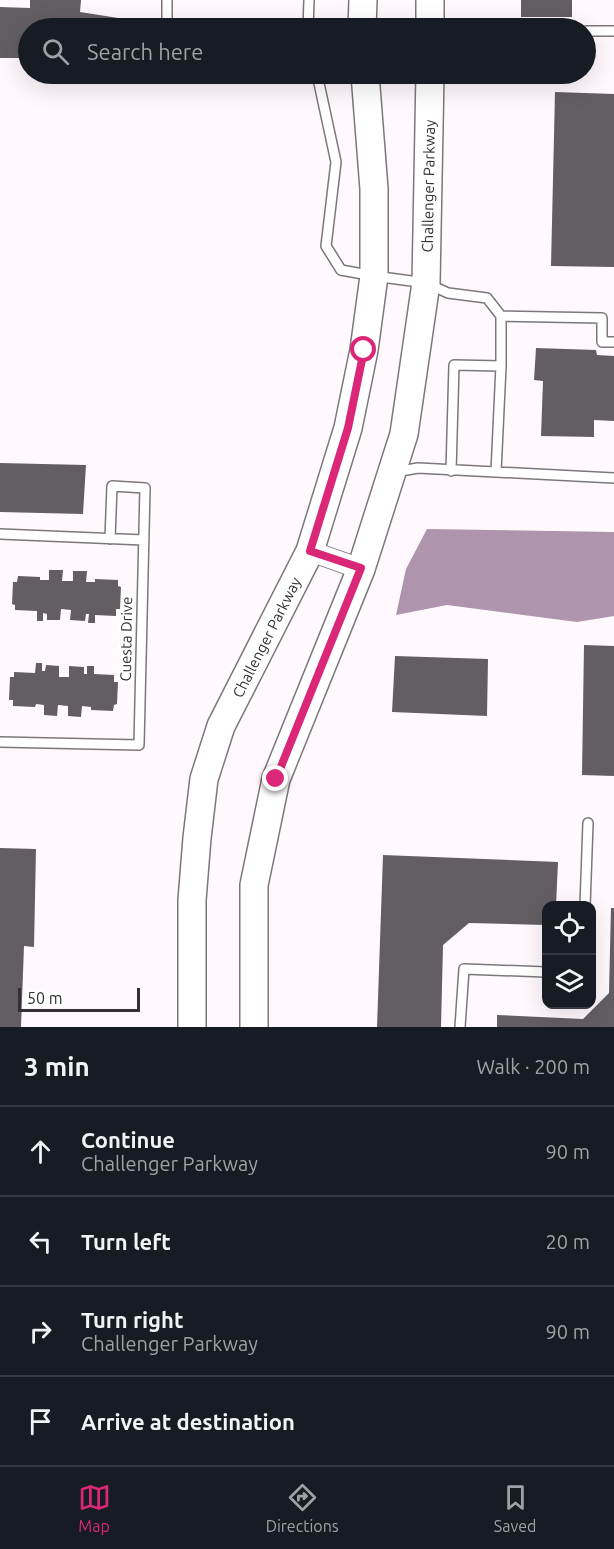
<!DOCTYPE html>
<html lang="en">
<head>
<meta charset="utf-8">
<style>
  body { margin:0; font-family:Ubuntu,sans-serif; background:#20242c; color:#f1f3f6 }
  .controls { position:absolute; right:18px; bottom:18px; display:grid; overflow:hidden; border-radius:12px; box-shadow:0 6px 24px #0002 }
  .controls button { width:54px; height:54px; display:grid; place-items:center; padding:0; border:0; border-bottom:2px solid #363941; background:#171b24; color:#f1f3f6; font:30px sans-serif }
  .scale { position:absolute; left:18px; bottom:15px; width:122px; box-sizing:border-box; padding-left:6px; border:3px solid #323032; border-top:0; font-size:16px; line-height:21px; white-space:nowrap; color:#323032; -webkit-text-stroke:4px #fff; paint-order:stroke }
  .stop { position:absolute; width:18px; height:18px; margin:-14px; border:4px solid #db2777; border-radius:50%; background:#fff }
  .stop.end { background:#db2777; border-color:#fff; box-shadow:0 2px 6px #0008 }
  .list { margin:0; padding:0; list-style:none }
  h2 { display:flex; justify-content:space-between; align-items:center; height:78px; margin:0; padding:0 24px; font-size:26px }
  h2 small { font-size:20px; font-weight:400; color:#9ea1a6 }
  .list li { display:grid; grid-template-columns:39px 1fr auto; gap:18px; align-items:center; box-sizing:border-box; height:90px; padding:0 24px; border-top:2px solid #363941 }
  .list b { display:block; font-size:22px; white-space:nowrap }
  .list p { margin:0; font-size:20px; white-space:nowrap; color:#9ea1a6 }
  .list em { font-size:20px; font-style:normal; color:#9ea1a6 }
  .icon { flex:none; width:33px; height:33px; fill:none; stroke:currentColor; stroke-width:2; stroke-linecap:round; stroke-linejoin:round }
  .map { position:relative; flex:none; width:614px; height:1027px; overflow:hidden }
  .search { position:absolute; background:#171b24; box-shadow:0 6px 24px #0002; left:18px; right:18px; top:18px; height:66px; display:flex; align-items:center; gap:15px; box-sizing:border-box; padding:0 21px; border-radius:33px; color:#9ea1a6; font-size:22px }
  .sheet { height:438px; background:#171b24 }
  nav { display:flex; justify-content:space-around; align-items:center; box-sizing:border-box; height:84px; border-top:2px solid #363941; background:#171b24; font-size:16px; color:#9ea1a6 }
  nav a { display:grid; justify-items:center; gap:3px }
  nav .on { color:#db2777 }
  .map>svg:first-child { display:block }
</style>
</head>
<body>
<div class="map">
<svg width="614" height="1027" viewBox="0 0 614 1027">
  <rect width="100%" height="100%" fill="#fff9fe"/>
  <path fill="#af94ad" d="M427,529L614,532V616L577,622L447,605L396,615L406,569Z"/>
  <path fill="#635e62" d="M30,0H81L80,12L131,20L130,28H28V58H0V7L30,8Z
    M521,0H572V17H521Z
    M555,92L614,94V267L551,266Z
    M536,348L596,350L597,355L614,356V421L594,420V437L541,436L543,381L534,380Z
    M0,463L86,465L83,514L0,512Z
    M49,570H63L62,581H73V571H87L86,582H95V579L118,580V586L121,587L120,609H116V616L95,615V623H88L89,614H86L85,621L70,620L71,610L61,609L60,620H47V614L43,613V621H37V611L15,610V605L12,604L13,582H17L18,576L40,577V580H49Z
    M584,645L614,646V776L582,775Z
    M395,656L488,659L487,716L392,712Z
    M36,663H42V671H45L46,665L59,666V677H69V666L84,667V674H87V666H94V674L114,675V682H118L117,704L114,705L113,711L91,710V707L82,706L81,717L68,716V706L58,705L57,716L44,715V705L36,704L35,707L13,706V700H9L10,677H14V672L35,673Z
    M0,848L36,849L34,947L24,946L21,1027H0Z
    M383,855L558,862L556,906H546V925L469,923L443,945L441,1027H377Z
    M611,908H614V1027H497V1015L583,1019L609,993Z"/>
  <g fill="none" stroke-linecap="round" stroke-linejoin="round">
    <g stroke="#7c777b" stroke-width="12">
      <path id="lane" d="M167,21V0
        M308,28L309,0
        M586,31H614
        M317,74L336,162L326,246L341,270L374,276L426,283L448,293L487,298L501,316L602,318V342H614
        M451,471L454,365L501,366
        M395,472L418,468L614,478
        M496,472L501,366V316
        M0,534L144,540
        M0,742L139,745L145,488L112,486L110,539
        M585,906L588,823
        M460,1027L464,969L546,972"/>
    </g>
    <g stroke="#7c777b" stroke-width="22">
      <path id="street" d="M310,551L361,569"/>
    </g>
    <g stroke="#7c777b" stroke-width="30">
      <g id="secondary">
        <path d="M362,28L363,0"/>
        <path d="M430,28V0"/>
        <path id="s1" d="M192,1027V900L197,838L204,779L221,726L310,551L348,428L364,350L374,276V189L365,74"/>
        <path id="s2" d="M254,1027V885L276,779L361,569L404,434L426,283L430,74"/>
      </g>
    </g>
    <use href="#lane" stroke="#fff" stroke-width="9"/>
    <use href="#street" stroke="#fff" stroke-width="20"/>
    <use href="#secondary" stroke="#fff" stroke-width="27"/>
  </g>
  <g fill="none" stroke-linecap="round" stroke-linejoin="round">
    <path stroke="#db2777" stroke-width="8" d="M276,779L361,568L310,551L348,428L364,350"/>
  </g>
  <g text-anchor="middle" dominant-baseline="central" stroke-width="6" stroke-linejoin="round" paint-order="stroke">
    <g font-size="15" fill="#323032" stroke="#fff">
      <text stroke="none"><textPath href="#s2" startOffset="868">Challenger Parkway</textPath></text>
      <text stroke="none"><textPath href="#s1" startOffset="404">Challenger Parkway</textPath></text>
      <text transform="translate(126 639) rotate(-89)">Cuesta Drive</text>
    </g>
  </g>
</svg>
<div class="controls">
<button><svg class="icon" aria-label="locate" viewBox="0 0 24 24"><circle cx="12" cy="12" r="6"/><path d="M12 2v4M12 18v4M2 12h4M18 12h4"/></svg></button>
<button><svg class="icon" aria-label="layers" viewBox="0 0 24 24"><path d="M12 4l9 5-9 5-9-5zM3 14l9 5 9-5"/></svg></button>
</div>
<div class="scale">50 m</div>
<div class="stop" style="left:364px;top:350px"></div>
<div class="stop end" style="left:276px;top:779px"></div>
<div class="search"><svg class="icon" aria-label="search" viewBox="0 0 24 24"><circle cx="10" cy="10" r="6"/><path d="M15 15l6 6"/></svg>Search here</div>
</div>
<section class="sheet">
<h2>3 min<small>Walk · 200 m</small></h2>
<ul class="list">
<li><svg class="icon" aria-label="ahead" viewBox="0 0 24 24"><path d="M12 20V5M6 11l6-6 6 6"/></svg><div><b>Continue</b><p>Challenger Parkway</p></div><em>90 m</em></li>
<li><svg class="icon" aria-label="left" viewBox="0 0 24 24"><path d="M17 20v-9H6M10 6l-5 5 5 5"/></svg><div><b>Turn left</b></div><em>20 m</em></li>
<li><svg class="icon" aria-label="right" viewBox="0 0 24 24"><path d="M7 20v-9h11M14 6l5 5-5 5"/></svg><div><b>Turn right</b><p>Challenger Parkway</p></div><em>90 m</em></li>
<li><svg class="icon" aria-label="arrive" viewBox="0 0 24 24"><path d="M6 21V4h12l-3 4 3 4H6"/></svg><div><b>Arrive at destination</b></div></li>
</ul>
</section>
<nav>
<a class="on"><svg class="icon" aria-label="map" viewBox="0 0 24 24"><path d="M3 6l6-2 6 2 6-2v14l-6 2-6-2-6 2zM9 4v14M15 6v14"/></svg>Map</a>
<a><svg class="icon" aria-label="directions" viewBox="0 0 24 24"><path d="M12 3l9 9-9 9-9-9zM9 14v-3h6M13 9l2 2-2 2"/></svg>Directions</a>
<a><svg class="icon" aria-label="saved" viewBox="0 0 24 24"><path d="M7 4h10v16l-5-4-5 4z"/></svg>Saved</a>
</nav>
</body>
</html>
